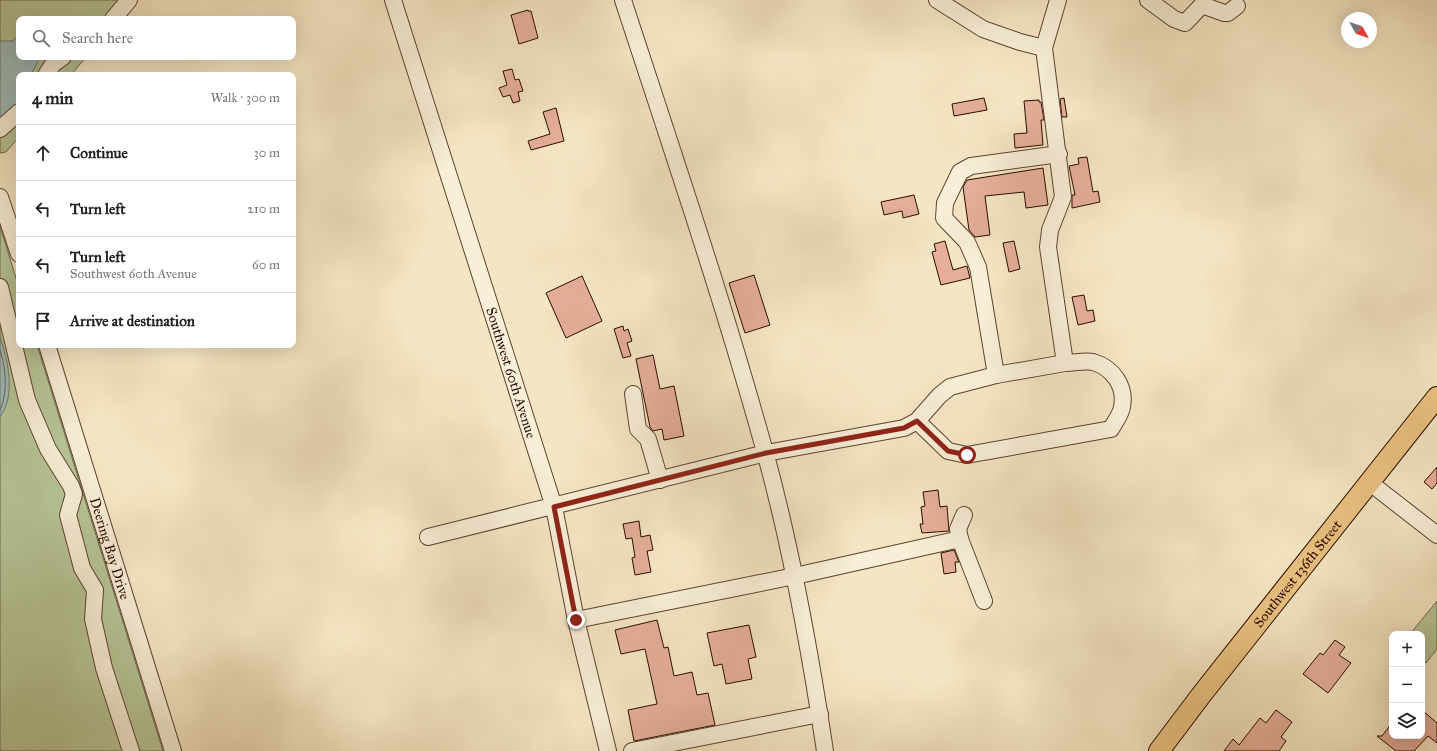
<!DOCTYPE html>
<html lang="en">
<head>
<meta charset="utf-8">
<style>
  body { margin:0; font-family:"IM FELL Great Primer",serif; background:#f6f6f6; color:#202124 }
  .controls { position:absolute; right:12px; bottom:12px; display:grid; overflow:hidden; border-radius:8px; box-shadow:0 4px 16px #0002 }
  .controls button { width:36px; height:36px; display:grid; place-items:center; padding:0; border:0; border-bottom:1px solid #e0e0e0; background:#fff; color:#202124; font:20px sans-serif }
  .compass { position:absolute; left:1341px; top:12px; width:36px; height:36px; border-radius:50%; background:#fff; box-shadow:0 4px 16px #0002; rotate:130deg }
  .stop { position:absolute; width:12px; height:12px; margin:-9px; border:3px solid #8f2418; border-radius:50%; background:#fff }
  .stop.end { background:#8f2418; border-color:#fff; box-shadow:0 1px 4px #0008 }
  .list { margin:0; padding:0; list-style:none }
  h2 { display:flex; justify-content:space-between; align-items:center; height:52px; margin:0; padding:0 16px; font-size:17px }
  h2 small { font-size:13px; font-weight:400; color:#757577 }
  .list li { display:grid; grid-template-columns:26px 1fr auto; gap:12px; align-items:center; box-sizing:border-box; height:56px; padding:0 16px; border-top:1px solid #e0e0e0 }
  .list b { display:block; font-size:15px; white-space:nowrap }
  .list p { margin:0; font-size:13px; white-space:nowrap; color:#757577 }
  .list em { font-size:13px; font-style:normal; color:#757577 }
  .icon { flex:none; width:22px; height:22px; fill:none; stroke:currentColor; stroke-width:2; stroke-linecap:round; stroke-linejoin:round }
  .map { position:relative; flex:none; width:1437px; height:751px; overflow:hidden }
  .search { position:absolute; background:#fff; box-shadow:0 4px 16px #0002; left:16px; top:16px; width:280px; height:44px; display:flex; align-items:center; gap:10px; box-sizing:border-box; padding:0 14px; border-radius:8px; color:#757577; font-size:15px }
  .panel { position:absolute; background:#fff; box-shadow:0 4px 16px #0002; left:16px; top:72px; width:280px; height:276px; border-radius:8px }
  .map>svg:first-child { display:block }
</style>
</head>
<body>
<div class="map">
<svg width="1437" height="751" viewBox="0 0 1437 751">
  <rect width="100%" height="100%" fill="#f5e6c3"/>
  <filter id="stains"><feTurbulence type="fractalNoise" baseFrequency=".005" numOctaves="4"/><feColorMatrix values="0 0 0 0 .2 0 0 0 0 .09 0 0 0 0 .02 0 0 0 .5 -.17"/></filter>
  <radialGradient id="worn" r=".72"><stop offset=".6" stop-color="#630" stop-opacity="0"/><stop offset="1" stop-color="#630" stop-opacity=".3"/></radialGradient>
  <path fill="#b7c698" stroke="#70684c" d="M0,0H134L118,19H19V57H86L71,75H19V137L6,152L0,153Z
    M0,226L19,288V345H37L163,751H0Z
    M1437,601V649L1426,663L1422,660V634H1410Z"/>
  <path fill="#9fbebc" stroke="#707671" d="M19,35V57H40L31,75H19V107L0,124V41H12Z
    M0,337C8,361 16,395 0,417Z"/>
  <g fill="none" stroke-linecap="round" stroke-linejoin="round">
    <path stroke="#64645e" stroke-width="1" d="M0,350C6,368 8,393 0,410"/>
  </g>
  <path fill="#e5af99" stroke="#2a0b00" d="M528,10V11H531L538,38L519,44L511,15Z
    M512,69L515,80L519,79L523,91L518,92L520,101L513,103L510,95L503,97L499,88L507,85L503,71Z
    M984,98L987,110L954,116L952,104Z
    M1064,98L1067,117H1062L1060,99Z
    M1039,100V102H1041L1044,120H1041L1043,145L1015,148L1014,134L1027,133L1024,101Z
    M556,108L564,141L531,150L528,141L550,134L543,112Z
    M1087,157L1093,192L1098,191L1100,202L1072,208V195H1075L1069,166L1079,164L1078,158Z
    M1043,168L1048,205L1026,208L1024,192L985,196L990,235L975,237L969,230L963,187L967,180Z
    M914,195L919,214L903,218L902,211L884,215L881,202Z
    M945,241L953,270L967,266L970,278L941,285L932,252L936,251L934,244Z
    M1014,241L1020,269L1009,272L1003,243Z
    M754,275L770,325L745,333L729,283Z
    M582,276L602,321L566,338L546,293Z
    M1084,295L1087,311L1093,310L1095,321L1078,325L1072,297Z
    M623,326L624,331L628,329L632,341L627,343L631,356L623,358L614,329Z
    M653,355L660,389L674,386L684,436L664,440L662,429L653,431L650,427L636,359Z
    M1437,467V483L1432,489L1424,482Z
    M938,490L940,507L947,506L949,531L922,533L920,524H923L921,507L925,506L923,492Z
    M639,521L641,537L650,535L653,550L647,551L651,572L635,575L632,558L635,557L632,538L626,539L623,524Z
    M954,550L959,562H955L956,572L944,574L941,553Z
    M657,620L664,648L668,647L674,676L692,672L697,695L708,693L715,725L634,741L628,710L657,704L645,649L621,654L615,630Z
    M749,625L756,657L748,659L752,679L726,684L722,664L714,666L707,633Z
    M1335,640L1345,647L1339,655L1351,663L1328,693L1303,674L1320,653L1323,655Z
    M1276,710L1292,722L1281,737L1286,741L1279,751H1224L1233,739L1239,745L1260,718L1266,723Z
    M1422,710L1437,723V743L1428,736L1414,751H1396L1377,736H1382L1392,723V736H1422Z"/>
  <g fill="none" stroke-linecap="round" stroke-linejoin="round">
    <g stroke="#5d4231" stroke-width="18">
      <g id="minor">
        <path id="s1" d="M393,0L554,507L576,620L608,751"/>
        <path d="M623,0C672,150 723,300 765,452C792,550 810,651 825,751"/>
        <path d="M937,0L983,29L1020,42L1044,48"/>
        <path d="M1148,0L1174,19L1185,23L1202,5L1224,13H1228L1237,6"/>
        <path d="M113,19L129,0"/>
        <path d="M46,75L53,64L63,57"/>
        <path d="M0,129L19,112"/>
        <path d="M0,197L19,254"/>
        <path d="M0,287L27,400L48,449L71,486L74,494L68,515L82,568L95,590L93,619L104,668L131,751"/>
        <path id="s2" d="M47,345L173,751"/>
        <path d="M996,375L978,267L967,242L944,218L945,203L960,172L971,166L1059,154"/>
        <path d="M633,394L638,429L648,439L660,480"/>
        <path d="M917,421L948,451L967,455L1111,429C1115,422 1121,414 1122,407C1126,386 1113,368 1093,362C1085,360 1074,363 1065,363L1048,247L1050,230L1063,197L1044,48L1058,0"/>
        <path d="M1369,482L1437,535"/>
        <path d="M428,537L766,453L904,428L917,421L939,396L950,387L996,375L1065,363"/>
        <path d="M960,539L958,529L964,515"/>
        <path d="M576,620L795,576L960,539L984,601"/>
        <path d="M632,751L820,714"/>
      </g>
    </g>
    <g stroke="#2a0b00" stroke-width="22">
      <g id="major">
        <path id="s3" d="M1159,751L1202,694L1437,397"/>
      </g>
    </g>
    <use href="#minor" stroke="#f8efd8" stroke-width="16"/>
    <use href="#major" stroke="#eac382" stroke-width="20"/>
  </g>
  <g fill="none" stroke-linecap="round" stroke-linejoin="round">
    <path stroke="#8f2418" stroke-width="5" d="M576,620L554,507L766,453L904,428L917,421L948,451L967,455"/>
  </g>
  <g text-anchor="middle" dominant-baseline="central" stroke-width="4" stroke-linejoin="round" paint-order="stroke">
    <g font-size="14" fill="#2a0b00" stroke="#f8efd8">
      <text stroke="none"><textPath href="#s1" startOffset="391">Southwest 60th Avenue</textPath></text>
      <text stroke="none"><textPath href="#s2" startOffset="213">Deering Bay Drive</textPath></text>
      <text stroke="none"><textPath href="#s3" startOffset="225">Southwest 136th Street</textPath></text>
    </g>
  </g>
  <rect width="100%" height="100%" filter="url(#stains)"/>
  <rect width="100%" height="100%" fill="url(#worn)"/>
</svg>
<div class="controls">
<button>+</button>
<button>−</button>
<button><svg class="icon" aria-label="layers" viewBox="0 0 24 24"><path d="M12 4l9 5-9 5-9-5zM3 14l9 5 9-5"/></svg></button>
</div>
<svg class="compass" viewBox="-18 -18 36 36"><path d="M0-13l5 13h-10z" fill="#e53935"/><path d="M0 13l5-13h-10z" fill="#757577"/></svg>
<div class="stop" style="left:967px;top:455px"></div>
<div class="stop end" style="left:576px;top:620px"></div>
<div class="search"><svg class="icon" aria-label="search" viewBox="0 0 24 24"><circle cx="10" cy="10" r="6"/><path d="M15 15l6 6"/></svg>Search here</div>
<section class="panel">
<h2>4 min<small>Walk · 300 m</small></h2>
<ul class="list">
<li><svg class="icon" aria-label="ahead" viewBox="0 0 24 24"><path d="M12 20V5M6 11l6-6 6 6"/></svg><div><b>Continue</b></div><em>30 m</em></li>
<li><svg class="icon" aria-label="left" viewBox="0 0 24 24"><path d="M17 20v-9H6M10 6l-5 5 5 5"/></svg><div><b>Turn left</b></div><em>210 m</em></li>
<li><svg class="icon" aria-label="left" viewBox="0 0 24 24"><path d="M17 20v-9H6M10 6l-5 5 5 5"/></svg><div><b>Turn left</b><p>Southwest 60th Avenue</p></div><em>60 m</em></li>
<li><svg class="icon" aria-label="arrive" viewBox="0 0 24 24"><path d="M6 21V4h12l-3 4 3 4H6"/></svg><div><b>Arrive at destination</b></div></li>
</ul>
</section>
</div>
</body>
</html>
